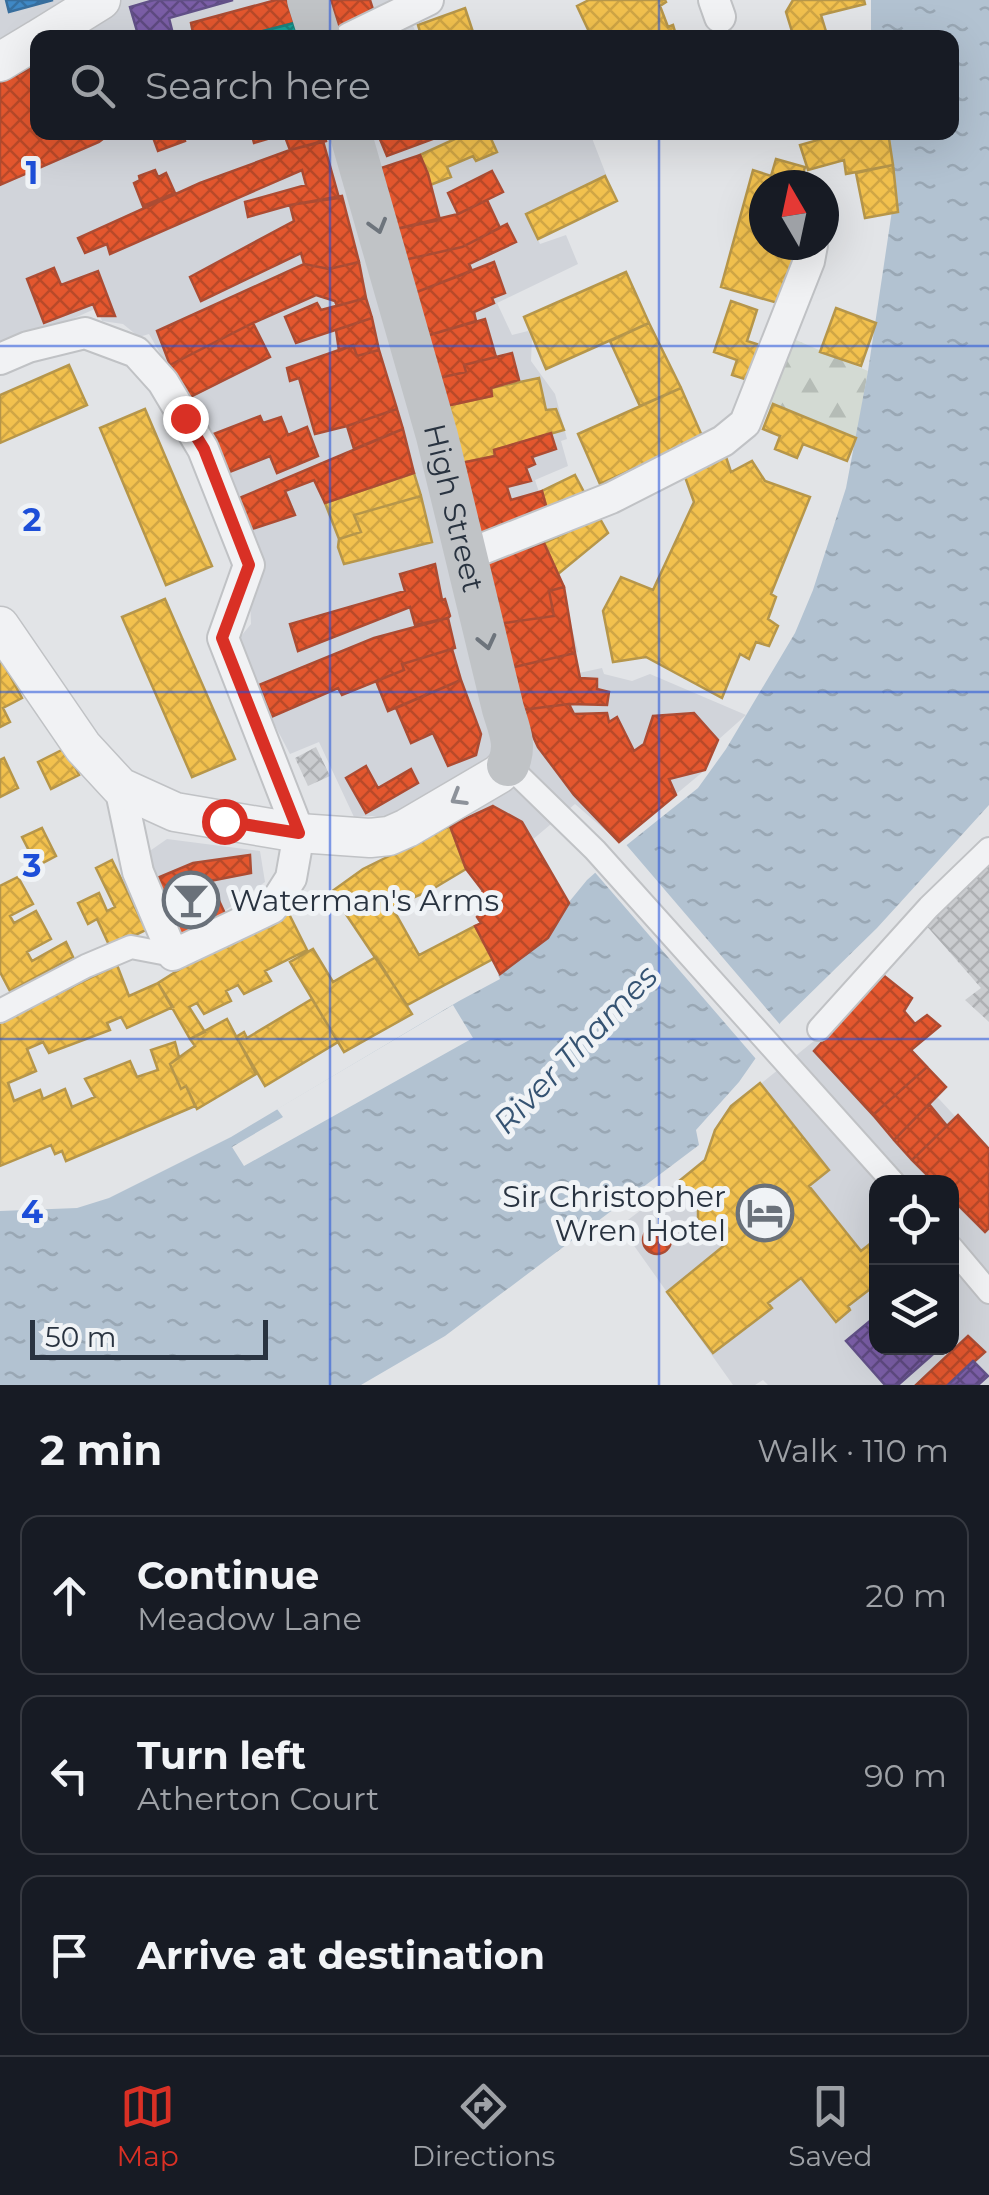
<!DOCTYPE html>
<html lang="en">
<head>
<meta charset="utf-8">
<style>
  body { margin:0; font-family:Montserrat,sans-serif; background:#20242c; color:#f1f3f6 }
  .controls { position:absolute; right:30px; bottom:30px; display:grid; overflow:hidden; border-radius:20px; box-shadow:0 10px 40px #0002 }
  .controls button { width:90px; height:90px; display:grid; place-items:center; padding:0; border:0; border-bottom:2px solid #363941; background:#171b24; color:#f1f3f6; font:50px sans-serif }
  .compass { position:absolute; left:749px; top:170px; width:90px; height:90px; border-radius:50%; background:#171b24; box-shadow:0 10px 40px #0002; rotate:351deg }
  .scale { position:absolute; left:30px; bottom:25px; width:238px; box-sizing:border-box; padding-left:10px; border:5px solid #293340; border-top:0; font-size:28px; line-height:35px; white-space:nowrap; color:#293340; -webkit-text-stroke:8px #f0f3f6; paint-order:stroke }
  .stop { position:absolute; width:30px; height:30px; margin:-22px; border:8px solid #d93025; border-radius:50%; background:#fff }
  .stop.end { background:#d93025; border-color:#fff; box-shadow:0 2px 10px #0008 }
  .list { margin:0; padding:0; list-style:none }
  h2 { display:flex; justify-content:space-between; align-items:center; height:130px; margin:0; padding:0 40px; font-size:42px }
  h2 small { font-size:32px; font-weight:400; color:#9ea1a6 }
  .list li { display:grid; grid-template-columns:65px 1fr auto; gap:30px; align-items:center; box-sizing:border-box; height:160px; margin:0 20px 20px; padding:0 20px; border:2px solid #363941; border-radius:20px }
  .list b { display:block; font-size:38px; white-space:nowrap }
  .list p { margin:0; font-size:32px; white-space:nowrap; color:#9ea1a6 }
  .list em { font-size:32px; font-style:normal; color:#9ea1a6 }
  .icon { flex:none; width:55px; height:55px; fill:none; stroke:currentColor; stroke-width:2; stroke-linecap:round; stroke-linejoin:round }
  .map { position:relative; flex:none; width:989px; height:1385px; overflow:hidden }
  .search { position:absolute; background:#171b24; box-shadow:0 10px 40px #0002; left:30px; right:30px; top:30px; height:110px; display:flex; align-items:center; gap:25px; box-sizing:border-box; padding:0 35px; border-radius:20px; color:#9ea1a6; font-size:38px }
  .sheet { height:670px; background:#171b24 }
  nav { display:flex; justify-content:space-around; align-items:center; box-sizing:border-box; height:140px; border-top:2px solid #363941; background:#171b24; font-size:28px; color:#9ea1a6 }
  nav a { display:grid; justify-items:center; gap:5px }
  nav .on { color:#d93025 }
  .map>svg:first-child { display:block }
</style>
</head>
<body>
<div class="map">
<svg width="989" height="1385" viewBox="0 0 989 1385">
  <defs>
    <pattern id="forest-firs" width="22" height="20" patternUnits="userSpaceOnUse" patternTransform="scale(2.5)"><rect width="22" height="20" fill="#d3dad3"/><path d="M5 1l3.5 6h-7zM16 11l3.5 6h-7z" fill="#b5bcb6"/></pattern>
    <pattern id="water-ripples" width="26" height="14" patternUnits="userSpaceOnUse" patternTransform="scale(2.5)"><rect width="26" height="14" fill="#b2c2d1"/><path d="M2 4q2-2 4 0t4 0M15 11q2-2 4 0t4 0" fill="none" stroke="#99a7b4"/></pattern>
    <pattern id="homes-cross-hatch" width="8" height="8" patternUnits="userSpaceOnUse" patternTransform="scale(2.5)"><rect width="8" height="8" fill="#f2c14e"/><path d="M0 0l8 8M0 8l8-8" fill="none" stroke="#d0a645"/></pattern>
    <pattern id="shops-cross-hatch" width="8" height="8" patternUnits="userSpaceOnUse" patternTransform="scale(2.5)"><rect width="8" height="8" fill="#e4572e"/><path d="M0 0l8 8M0 8l8-8" fill="none" stroke="#b94929"/></pattern>
    <pattern id="offices-cross-hatch" width="8" height="8" patternUnits="userSpaceOnUse" patternTransform="scale(2.5)"><rect width="8" height="8" fill="#7b5ea7"/><path d="M0 0l8 8M0 8l8-8" fill="none" stroke="#5f4a82"/></pattern>
    <pattern id="schools-cross-hatch" width="8" height="8" patternUnits="userSpaceOnUse" patternTransform="scale(2.5)"><rect width="8" height="8" fill="#3f88c5"/><path d="M0 0l8 8M0 8l8-8" fill="none" stroke="#3570a1"/></pattern>
    <pattern id="public-cross-hatch" width="8" height="8" patternUnits="userSpaceOnUse" patternTransform="scale(2.5)"><rect width="8" height="8" fill="#17a398"/><path d="M0 0l8 8M0 8l8-8" fill="none" stroke="#15857d"/></pattern>
    <pattern id="building-cross-hatch" width="8" height="8" patternUnits="userSpaceOnUse" patternTransform="scale(2.5)"><rect width="8" height="8" fill="#cacccf"/><path d="M0 0l8 8M0 8l8-8" fill="none" stroke="#aeb0b3"/></pattern>
  </defs>
  <rect width="100%" height="100%" fill="#e2e4e7"/>
  <path fill="#d1d4da" fill-rule="evenodd" d="M0,0H414L404,6L418,37L38,38V132H453L458,144L483,133H590L607,177L527,215L540,244L566,235L578,264L497,303L512,335L528,331L532,338L531,361L555,394L567,439L561,441L568,466L535,480L545,510L547,545L563,624H571L578,652L573,654L579,673L602,668L604,674L632,681L650,674L746,715L718,740L705,770L619,842L575,804L532,840L470,872L446,827L372,816L354,817L319,742L290,754L233,646L251,624L248,541L210,440L149,334L139,337L123,324L102,321L97,308L0,351V91L10,86L0,49Z
    M167,839L260,851L265,882L219,915L180,928L144,855Z
    M855,1008L989,1153V1385H768L763,1380L755,1385H733L620,1226L704,1162L711,1139L727,1111ZM876,1182H952V1348H876Z"/>
  <path fill="url(#forest-firs)" d="M789,337L868,371L855,446L765,408Z"/>
  <path fill="url(#water-ripples)" d="M871,0H989V805L877,928L781,1022L739,1082L696,1130L699,1145L445,1336L361,1385H0V1211L77,1208L109,1198L231,1137L459,1001L500,979L498,975L547,938L569,902L587,880L623,848L698,788L726,749L795,633L813,590L846,488L868,371L893,204L886,211L879,133L952,132V38L871,37Z"/>
  <path fill="#e2e4e7" d="M623,841L783,1028L769,1049L756,1059L592,869Z
    M453,1005L473,1038L244,1166L232,1147L283,1117L277,1109Z"/>
  <path fill="url(#homes-cross-hatch)" stroke="#b6964a" stroke-width="2.5" d="M589,0H665L666,2L660,6L668,27L673,25L677,38H592L577,6Z
    M793,0H864L865,4L821,15L828,38H794L786,12Z
    M465,8L475,38H422L418,25Z
    M470,132H488L497,152L476,161L473,156L447,167L451,177L430,185L420,155Z
    M838,132H888L893,165L846,174L844,160L808,170L800,145L839,134Z
    M776,159L805,167L800,185H764V245H802L785,305L721,287L753,170L771,176Z
    M893,165L898,212L865,218L856,173Z
    M605,176L617,201L538,239L526,214Z
    M626,272L649,323L546,369L524,317Z
    M731,301L757,310L747,341L769,348L757,383L732,375L737,360L714,352Z
    M836,308L876,323L861,366L820,352Z
    M649,323L681,388L640,406L610,341Z
    M69,365L87,405L0,443V395Z
    M539,378L546,410L556,409L564,430L494,450L495,456L461,463L446,406L492,396L491,388Z
    M681,388L703,438L600,484L578,434Z
    M773,404L856,438L847,461L803,444L797,458L775,449L780,436L763,429Z
    M145,409L212,566L166,585L100,428Z
    M726,457L731,472L752,461L765,481L810,497L771,594L776,597L768,619L778,626L769,646L756,642L749,659L740,654L722,698L646,657L613,662L603,611L621,577L653,590L694,502L685,477Z
    M414,473L421,496L354,515L361,532L339,539L325,503Z
    M575,475L586,496L548,513L542,491Z
    M421,496L432,542L344,564L338,547L339,539L361,532L354,515Z
    M599,517L608,533L558,574L544,543Z
    M165,599L235,759L192,777L122,617Z
    M0,657L22,698L3,708L10,722L0,727Z
    M66,748L79,775L51,789L38,762Z
    M4,758L18,788L0,797V760Z
    M450,826L466,869L431,890L392,907L419,955L475,926L493,959L407,1005L331,892L363,869Z
    M42,828L56,856L37,866L22,837Z
    M112,860L146,930L110,947L97,919L88,924L78,903L99,893L107,911L115,907L96,868Z
    M18,877L33,904L10,916L14,923L36,911L51,939L27,952L32,961L66,942L73,957L10,991L0,972V886Z
    M284,904L307,950L265,971L271,981L244,994L238,985L226,991L231,1001L204,1014L197,1003L189,1007L205,1032L190,1039L158,983Z
    M313,949L333,982L376,957L412,1014L344,1052L290,962Z
    M117,965L129,996L158,983L173,1007L127,1028L121,1017L107,1023L110,1030L49,1053L43,1042L27,1049L36,1071L8,1083L14,1101L40,1090L43,1099L65,1089L72,1107L95,1097L85,1079L130,1061L137,1077L158,1070L151,1050L175,1042L179,1057L170,1064L181,1089L186,1086L195,1106L66,1161L62,1151L55,1154L51,1145L0,1166V1022Z
    M312,999L338,1042L265,1086L236,1037L244,1032L247,1038Z
    M227,1019L256,1074L197,1109L186,1086L181,1089L170,1064L195,1046L190,1039Z
    M760,1083L829,1170L809,1186L861,1251L876,1239V1290L874,1286L848,1306L850,1310L836,1322L801,1278L768,1303L772,1308L713,1353L667,1292L726,1244L721,1237L708,1231L698,1220V1207L678,1182L705,1160L715,1130L731,1106Z"/>
  <path fill="url(#shops-cross-hatch)" stroke="#ac4c33" stroke-width="2.5" d="M276,0H287L294,23L236,38H194L191,23Z
    M331,0H370L377,22L340,33Z
    M38,65V132H112L99,142L0,185V82Z
    M151,132H182L185,141L158,151Z
    M251,132H324L326,141L290,150L284,134L254,143Z
    M377,132H440L441,136L387,156Z
    M323,141L339,198L290,205L248,217L245,202L306,185L302,170L110,254L107,244L85,253L78,238L200,183L290,150Z
    M420,155L428,174L440,220L396,229L381,168Z
    M155,170L158,177L166,173L175,193L143,206L134,183L140,180L139,176Z
    M492,171L503,192L458,214L448,193Z
    M342,196L359,262L329,269L304,264L301,253L201,301L190,277L294,221L290,205Z
    M487,200L500,228L462,247L404,260L396,229L458,214Z
    M507,224L516,242L469,264L472,271L414,293L404,260L462,247Z
    M359,262L366,298L337,306L335,301L316,295L253,323L170,365L157,331L304,264L329,269Z
    M494,262L505,293L492,298L494,303L474,312L476,321L426,336L414,293Z
    M54,268L61,285L98,271L115,316H98L93,304L44,323L27,279Z
    M366,298L372,318L296,343L285,317L317,303L321,310Z
    M372,318L379,350L357,356L353,345L339,351L336,330Z
    M485,319L496,357L464,365L466,372L438,378L426,336Z
    M253,323L270,357L186,399L170,365Z
    M353,345L357,356L379,350L397,409L347,426L315,434L299,378L290,381L287,368Z
    M512,353L519,380L491,388L492,396L446,406L438,378L466,372L464,365Z
    M397,409L403,429L354,449L347,426Z
    M260,416L263,423L281,417L288,435L307,427L318,456L277,473L270,456L222,475L206,437Z
    M403,429L414,473L325,503L314,480L285,491L295,515L246,531L237,499Z
    M551,433L556,449L532,457L535,464L526,468L531,481L507,487L511,500L542,491L548,513L477,534L461,463L495,456L494,450Z
    M544,543L564,587L549,591L554,616L497,624L485,561Z
    M435,564L442,600L445,599L450,616L448,618L415,625L410,607L298,651L290,624L405,591L400,574Z
    M564,587L575,653L510,668L497,624L554,616L549,591Z
    M448,618L455,648L402,664L404,670L342,695L338,688L271,717L259,685L374,638Z
    M452,649L461,680L388,711L376,681L404,670L402,664Z
    M575,653L580,678L597,679V689L609,692L607,705L569,704L521,710L510,668Z
    M461,680L481,734L476,755L448,766L433,733L411,743L396,708Z
    M569,704L574,714L607,713L609,722L617,717L634,751L644,744L653,716L694,713L718,740L705,770L669,779L676,795L619,842L574,795L538,747L521,710Z
    M366,766L378,788L411,769L418,783L366,813L346,778Z
    M493,806L522,822L569,903L548,938L500,974L475,926L481,923L477,917L482,912L477,901L478,896L483,891L466,869L450,826Z
    M250,855L251,873L210,881L228,920L182,940L155,879L193,863Z
    M883,975L912,998L904,1011L915,1024L927,1015L940,1026L911,1050L927,1067L873,1115L814,1051Z
    M927,1067L946,1087L894,1140L873,1115Z
    M929,1104L947,1126L912,1160L894,1140Z
    M958,1115L989,1149V1228L985,1232L952,1199V1182H934L912,1160Z
    M643 1240a14 14 0 1 1 28 0a14 14 0 1 1-28 0Z
    M968,1336L985,1352L948,1385H916Z"/>
  <path fill="url(#offices-cross-hatch)" stroke="#625188" stroke-width="2.5" d="M154,0H233L169,18L174,38H139L130,7Z
    M876,1316V1348H940L898,1385H885L846,1341Z
    M973,1361L988,1376L978,1385H948Z"/>
  <path fill="url(#schools-cross-hatch)" stroke="#386e9d" stroke-width="2.5" d="M6,0H53L9,12Z"/>
  <path fill="url(#public-cross-hatch)" stroke="#1c817e" stroke-width="2.5" d="M294,23L298,38H236Z"/>
  <path fill="url(#building-cross-hatch)" d="M316,747L330,776L308,786L295,758Z
    M989,865V1022L965,1000L981,988L924,923Z"/>
  <g fill="none" stroke-linecap="round" stroke-linejoin="round">
    <g stroke="#c0c2c5" stroke-width="26">
      <path id="pedestrian" d="M508,765L595,850L893,1182
        M0,1011L86,966L131,947L173,955
        M819,1029L929,907L989,849
        M952,1248L989,1292"/>
    </g>
    <g stroke="#c0c2c5" stroke-width="34">
      <path id="minor" d="M714,0L720,17
        M350,38L428,0
        M0,359L28,347L85,333L136,352L163,382L203,449L249,565L223,638L299,833L291,878L272,908L173,955L138,872L120,787
        M467,555L611,498L723,441L745,423L809,261L812,245"/>
    </g>
    <g stroke="#c0c2c5" stroke-width="41">
      <path id="tertiary" d="M40,38L101,0
        M0,62L38,39
        M0,626L83,747L120,787L175,812L299,833L370,838L389,836L407,828L499,774L508,765"/>
    </g>
    <use href="#pedestrian" stroke="#f1f2f4" stroke-width="22"/>
    <use href="#minor" stroke="#f1f2f4" stroke-width="30"/>
    <use href="#tertiary" stroke="#f1f2f4" stroke-width="38"/>
    <g stroke="#c0c3c6" stroke-width="42">
      <path d="M308,0L320,38"/>
      <path id="s1" d="M350,132L437,436L503,709C509,729 517,745 508,765"/>
    </g>
  </g>
  <defs><path id="oneway-chevron" d="M-2-3.5L2.5 0L-2 3.5" fill="none" stroke-width="1.6" stroke-linecap="round" stroke-linejoin="round" transform="scale(2.5)"/></defs>
  <g stroke="#6d747c">
    <use href="#oneway-chevron" transform="translate(378 226) rotate(74)"/>
    <use href="#oneway-chevron" transform="translate(487 642) rotate(77)"/>
  </g>
  <use stroke="#8d929a" href="#oneway-chevron" transform="translate(458 798) rotate(149)"/>
  <g fill="none" stroke-linecap="round" stroke-linejoin="round">
    <path stroke="#d93025" stroke-width="12" d="M185,418L204,449L249,565L222,638L299,833L224,821"/>
  </g>
  <path fill="none" stroke="#1d4ed8" stroke-width="2.5" stroke-opacity="0.55" d="M330,0V38M659,0V38M330,132V1385M659,132V1385M0,346H989M0,692H989M0,1039H989"/>
  <defs>
    <g id="bar-ring" transform="scale(2.875)"><circle r="9.5" fill="#f0f3f6" stroke="#6a717a" stroke-width="1.5"/><path d="M-6-5H6L.8 .8V4.5H3.5V6h-7V4.5H-.8V.8Z" fill="#6a717a"/></g>
    <g id="hotel-ring" transform="scale(2.875)"><circle r="9.5" fill="#f0f3f6" stroke="#6a717a" stroke-width="1.5"/><path d="M-6-4.5h1.5V1H6V5H4.5V3h-9V5H-6ZM-4 0a1.8 1.8 0 1 1 3.6 0ZM.5 0V-2.5h3Q6-2.5 6 0Z" fill="#6a717a"/></g>
  </defs>
  <g fill-rule="evenodd">
    <use href="#bar-ring" x="191" y="900"/>
    <use href="#hotel-ring" x="765" y="1213"/>
  </g>
  <g text-anchor="middle" dominant-baseline="central" stroke-width="10" stroke-linejoin="round" paint-order="stroke">
    <g font-size="30" fill="#293340" stroke="#f0f3f6">
      <text stroke="none"><textPath href="#s1" startOffset="390">High Street</textPath></text>
    </g>
    <g font-size="30" fill="#293340" stroke="#f0f3f6" text-anchor="start">
      <text x="230" y="900">Waterman's Arms</text>
      <text x="726" y="1196" text-anchor="end">Sir Christopher<tspan x="726" dy="34">Wren Hotel</tspan></text>
    </g>
    <g font-size="32" font-style="italic" fill="#355372" stroke="#f0f3f6">
      <text transform="translate(575 1049) rotate(-46)">River Thames</text>
    </g>
  </g>
  <g font-size="32" text-anchor="middle" font-weight="bold" fill="#1d4ed8" stroke="#f0f3f6" stroke-width="10" stroke-linejoin="round" paint-order="stroke">
    <text x="32" y="184">1</text>
    <text x="32" y="531">2</text>
    <text x="32" y="877">3</text>
    <text x="32" y="1223">4</text>
  </g>
</svg>
<div class="controls">
<button><svg class="icon" aria-label="locate" viewBox="0 0 24 24"><circle cx="12" cy="12" r="6"/><path d="M12 2v4M12 18v4M2 12h4M18 12h4"/></svg></button>
<button><svg class="icon" aria-label="layers" viewBox="0 0 24 24"><path d="M12 4l9 5-9 5-9-5zM3 14l9 5 9-5"/></svg></button>
</div>
<svg class="compass" viewBox="-18 -18 36 36"><path d="M0-13l5 13h-10z" fill="#e53935"/><path d="M0 13l5-13h-10z" fill="#9ea1a6"/></svg>
<div class="scale">50 m</div>
<div class="stop" style="left:224px;top:821px"></div>
<div class="stop end" style="left:185px;top:418px"></div>
<div class="search"><svg class="icon" aria-label="search" viewBox="0 0 24 24"><circle cx="10" cy="10" r="6"/><path d="M15 15l6 6"/></svg>Search here</div>
</div>
<section class="sheet">
<h2>2 min<small>Walk · 110 m</small></h2>
<ul class="list">
<li><svg class="icon" aria-label="ahead" viewBox="0 0 24 24"><path d="M12 20V5M6 11l6-6 6 6"/></svg><div><b>Continue</b><p>Meadow Lane</p></div><em>20 m</em></li>
<li><svg class="icon" aria-label="left" viewBox="0 0 24 24"><path d="M17 20v-9H6M10 6l-5 5 5 5"/></svg><div><b>Turn left</b><p>Atherton Court</p></div><em>90 m</em></li>
<li><svg class="icon" aria-label="arrive" viewBox="0 0 24 24"><path d="M6 21V4h12l-3 4 3 4H6"/></svg><div><b>Arrive at destination</b></div></li>
</ul>
</section>
<nav>
<a class="on"><svg class="icon" aria-label="map" viewBox="0 0 24 24"><path d="M3 6l6-2 6 2 6-2v14l-6 2-6-2-6 2zM9 4v14M15 6v14"/></svg>Map</a>
<a><svg class="icon" aria-label="directions" viewBox="0 0 24 24"><path d="M12 3l9 9-9 9-9-9zM9 14v-3h6M13 9l2 2-2 2"/></svg>Directions</a>
<a><svg class="icon" aria-label="saved" viewBox="0 0 24 24"><path d="M7 4h10v16l-5-4-5 4z"/></svg>Saved</a>
</nav>
</body>
</html>
